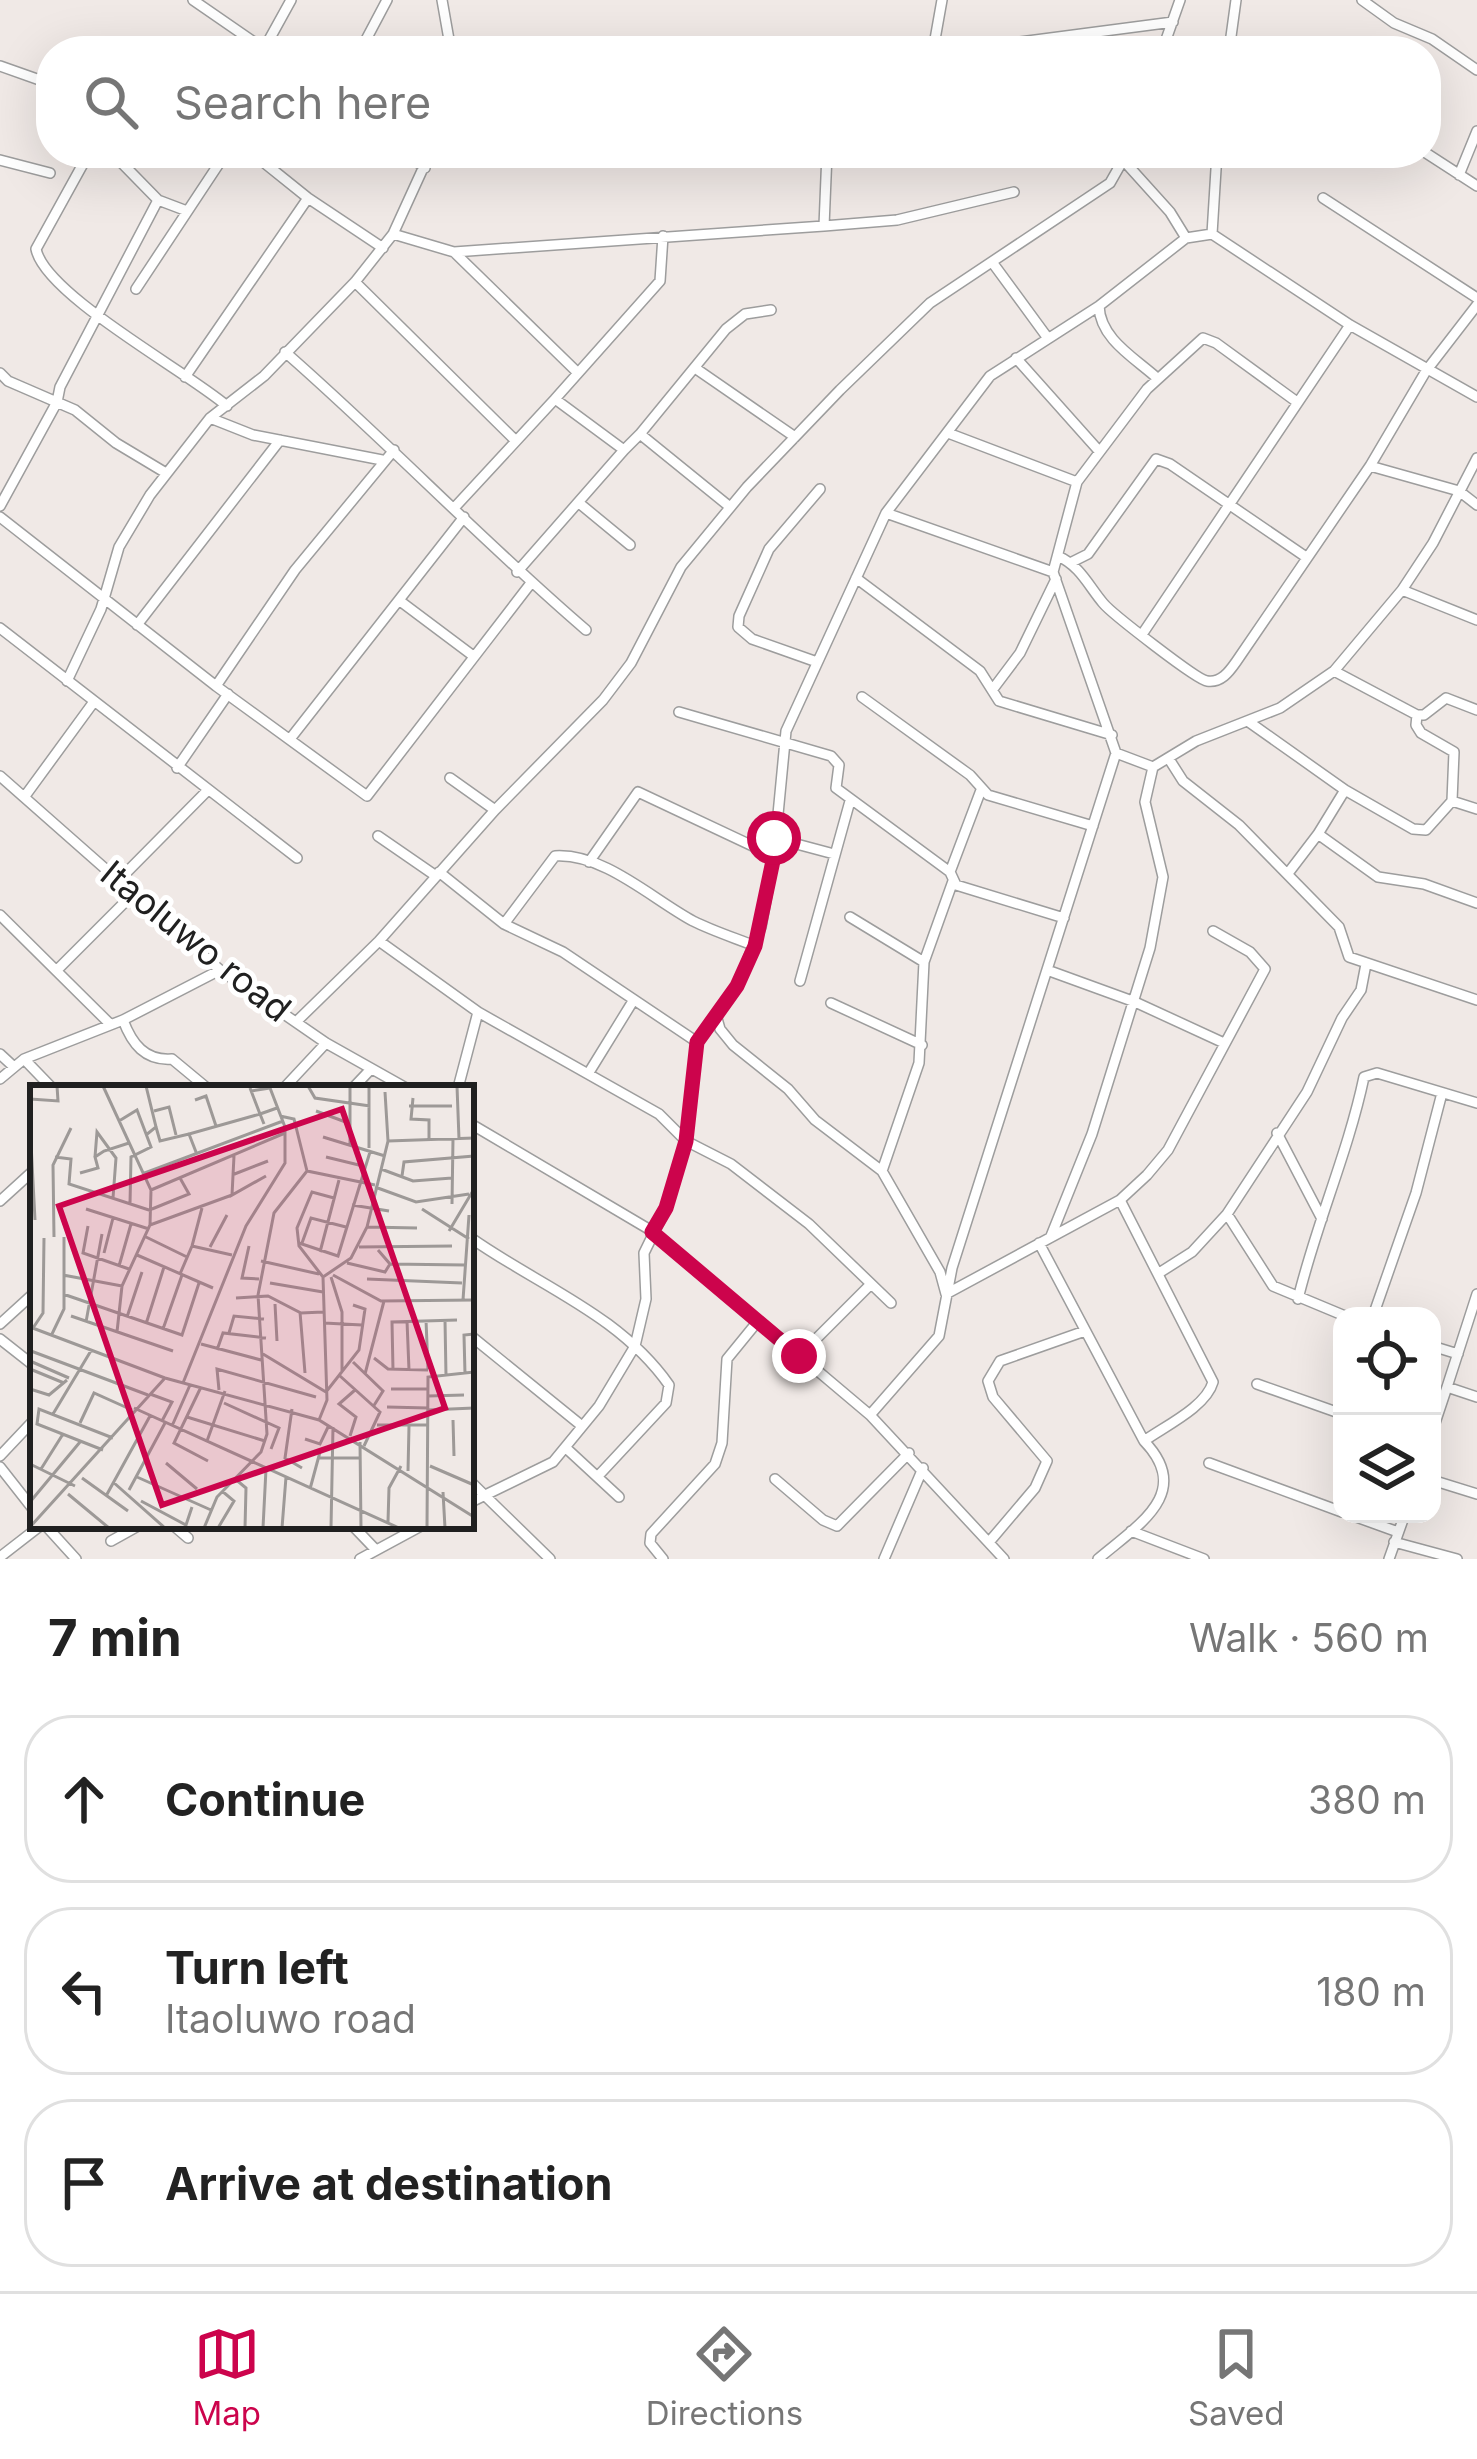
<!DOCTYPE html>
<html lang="en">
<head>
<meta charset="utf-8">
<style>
  body { margin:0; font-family:Inter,sans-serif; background:#f6f6f6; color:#222 }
  .controls { position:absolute; right:36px; bottom:36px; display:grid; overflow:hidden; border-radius:24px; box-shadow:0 12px 48px #0002 }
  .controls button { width:108px; height:108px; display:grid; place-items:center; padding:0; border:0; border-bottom:3px solid #e0e0e0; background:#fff; color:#222; font:60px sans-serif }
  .stop { position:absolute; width:36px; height:36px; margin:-27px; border:9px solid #cc044c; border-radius:50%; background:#fff }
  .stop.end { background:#cc044c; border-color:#fff; box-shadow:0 3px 12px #0008 }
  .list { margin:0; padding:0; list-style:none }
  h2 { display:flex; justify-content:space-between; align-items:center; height:156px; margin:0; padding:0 48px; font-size:51px }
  h2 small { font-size:39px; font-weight:400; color:#767676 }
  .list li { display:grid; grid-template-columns:78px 1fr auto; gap:36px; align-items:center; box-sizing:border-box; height:168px; margin:0 24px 24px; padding:0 24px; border:3px solid #e0e0e0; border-radius:48px }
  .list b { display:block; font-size:45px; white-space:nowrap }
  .list p { margin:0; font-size:39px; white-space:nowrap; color:#767676 }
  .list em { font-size:39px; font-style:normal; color:#767676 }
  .icon { flex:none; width:66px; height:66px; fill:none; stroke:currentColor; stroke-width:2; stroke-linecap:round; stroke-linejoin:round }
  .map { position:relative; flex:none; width:1477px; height:1559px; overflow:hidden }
  .search { position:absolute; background:#fff; box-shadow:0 12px 48px #0002; left:36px; right:36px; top:36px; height:132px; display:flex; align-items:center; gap:30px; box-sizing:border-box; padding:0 42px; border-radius:48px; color:#767676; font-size:45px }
  .sheet { height:732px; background:#fff }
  nav { display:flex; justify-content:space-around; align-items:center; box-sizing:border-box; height:168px; border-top:3px solid #e0e0e0; background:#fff; font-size:33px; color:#767676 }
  nav a { display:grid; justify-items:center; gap:6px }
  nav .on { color:#cc044c }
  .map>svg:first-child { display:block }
</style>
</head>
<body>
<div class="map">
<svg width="1477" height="1559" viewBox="0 0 1477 1559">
  <rect width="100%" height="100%" fill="#f0e9e6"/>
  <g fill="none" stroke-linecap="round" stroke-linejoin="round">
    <g stroke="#9d9d9d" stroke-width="12">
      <path id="minor" d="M193,0L267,51
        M442,0L451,51
        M1362,0L1394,23L1432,39L1477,70
        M934,45L942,0
        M264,49L291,0
        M360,51L387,0
        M789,51L1020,42L1173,22
        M1162,51L1180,0
        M1229,51L1236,0
        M0,66L51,84
        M89,153L36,249C45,295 188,372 227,406
        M112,153L158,200L187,211
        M252,153L308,198L383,248
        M405,153L425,168
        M827,153L824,226L897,220L1014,192
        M1426,153L1477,186
        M0,160L50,173
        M1124,161L1170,212L1186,238
        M428,162L592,153
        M1459,175L1477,131
        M1323,198L1477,298
        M393,234L454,252L824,226
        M1212,234L1217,153
        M454,252L577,372
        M992,262L1047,337
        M355,282L515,440
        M136,289L226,153
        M1099,306C1100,339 1135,358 1157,378
        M285,352C388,442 482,541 586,630
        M1016,358L1099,451
        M695,368L795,437
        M0,373L8,381L75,410L116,443L166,473
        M185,377L308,198
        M555,399L660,281L663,236
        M210,418L253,435L382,460
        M948,433L1077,482
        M640,434L726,329L745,314L771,310
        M1370,466L1459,491L1477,505
        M579,503L630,545
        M0,506L57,402L60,387L158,200
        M455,507L555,399L624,450L640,434L730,507
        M886,513L1053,572
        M0,517L216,686L367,796L531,583
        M1058,556C1080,566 1088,585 1103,603C1111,613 1197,680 1207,681C1221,683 1229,672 1236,662L1370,466L1426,371L1477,305
        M1072,562L1088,554L1156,459L1170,464L1306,557
        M517,572L624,450
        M856,578L980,671L999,701L1112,735
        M1402,590L1477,620
        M400,601L472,655
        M137,625L280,440
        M0,628L297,858
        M1143,633L1350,325
        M817,662L752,639L738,627L739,616L769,549L820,489
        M1334,671L1417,715H1424L1446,698L1477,710
        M67,681L101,609L119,547L150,495L210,418L264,376L355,282L393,234L430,153
        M216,686L295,570L394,450
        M993,689L1020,653L1056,579
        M862,697L970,775L988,795L1093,826
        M679,712L831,756L839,765L836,788L950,872L956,885L1064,918
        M1417,715L1416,725L1421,733L1454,752L1452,801L1477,809
        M1249,722L1345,790L1413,829L1426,830L1452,801
        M290,739L464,517
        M1116,753L1053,572L1077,482L1147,389L1203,338L1216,343L1297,402
        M1169,759L1183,781L1239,825L1339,927L1349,957L1477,1000
        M177,768L228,694
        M0,776L220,970L326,1043L406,1088
        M450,778L495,810
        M25,796L93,703
        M1318,834L1378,877L1424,884L1477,903
        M378,836L436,876
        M774,838L834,854
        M589,862L638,792L774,856
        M439,872L504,924L563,952L697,1042
        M950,872L981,790
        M1289,872L1318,834L1345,790
        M118,881L207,791
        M0,915L110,1024
        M850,917L924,962
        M504,924L555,856C604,853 652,899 693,921C713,931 735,938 755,946
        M379,941L478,1012
        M58,969L133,894
        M1047,970L1135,1002L1224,1043
        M800,981L850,801
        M831,1003L922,1045
        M716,1015L720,1029L733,1045L788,1089L815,1120L882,1171L940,1272L946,1294L1120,1200L1147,1175L1168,1150L1265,969L1250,952L1213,931
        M123,1020C132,1044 145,1061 172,1059L207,1088
        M296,1022L379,941L495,810L603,700L631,663L681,567L747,487L840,390L930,303L1110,183L1127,153
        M0,1054L14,1067
        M24,1059L52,1088
        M588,1074L633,1001
        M0,1079L24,1059L123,1020L220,970
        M284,1088L326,1043
        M353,1088L371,1069
        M458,1088L478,1012L659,1114L686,1141L731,1164L809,1224L891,1303
        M471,1124L652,1231L870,1415L1004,1559
        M1277,1133L1322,1219
        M882,1171L919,1063L924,962L953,881
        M1120,1200L1213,1382C1206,1407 1165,1426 1144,1441
        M0,1201L33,1171
        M1227,1214L1273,1286L1345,1316
        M1051,1236L1092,1134L1150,948L1163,877L1145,802L1153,767
        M471,1238C539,1286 619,1314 669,1385L666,1403L599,1475
        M1039,1243L1144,1441C1194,1493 1138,1525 1098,1559
        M1159,1273L1192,1252L1227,1214L1307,1092L1342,1018L1361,990L1366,964
        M1298,1299C1316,1224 1348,1153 1364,1077L1377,1073L1477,1103
        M1373,1316L1416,1193L1442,1093
        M0,1324L33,1294
        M471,1336L582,1426
        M0,1339L33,1365
        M1432,1346L1458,1354
        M799,1356L871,1284
        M1257,1384L1342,1414
        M1447,1387L1477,1294
        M870,1415L939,1336L952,1268L1116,753L1153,767L1196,741L1280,708L1334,671L1402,590L1433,543L1477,458
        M1432,1432L1447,1387L1477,1397
        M566,1448L619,1497
        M0,1456L33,1421
        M1209,1463L1342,1512
        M0,1467L33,1509
        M775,1479L823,1520L837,1526L909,1453
        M1432,1480L1477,1494
        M471,1482L550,1559
        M471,1502L553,1462L599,1406L635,1346L646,1299L644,1253L666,1208L686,1141L697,1042L737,986L761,927L774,856L786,731L886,513L990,376L1099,306L1186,238L1212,234L1350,325L1477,397
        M1348,1514L1398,1532
        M46,1526L76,1559
        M174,1526L188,1538
        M353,1526L376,1550
        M1131,1531L1204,1559
        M111,1541L138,1526
        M990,1541L1035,1488L1047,1461L993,1397L988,1381L1000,1361L1085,1331
        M1394,1542L1457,1559
        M0,1557L40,1526
        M360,1559L421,1526
        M663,1559L650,1543L651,1534L715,1464L722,1443L727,1359L758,1321
        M884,1559L923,1468
        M1389,1559L1405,1514"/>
    </g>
    <use href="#minor" stroke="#fff" stroke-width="9"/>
  </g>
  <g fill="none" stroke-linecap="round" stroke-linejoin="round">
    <path stroke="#cc044c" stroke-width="15" d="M774,838V856L755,946L737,986L697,1042L686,1141L666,1208L652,1232L799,1356"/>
  </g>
  <g text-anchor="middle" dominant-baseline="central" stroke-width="10" stroke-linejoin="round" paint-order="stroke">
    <g font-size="36" fill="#202020" stroke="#fff">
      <text transform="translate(196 941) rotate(39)">Itaoluwo road</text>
    </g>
  </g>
  <g transform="translate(30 1085)">
    <rect width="444" height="444" fill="#f0e9e6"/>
    <path fill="none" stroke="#9d9997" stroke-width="3" d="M73,1L121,105L120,140L92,201L87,247M278,1L285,13L340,21M427,1L429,54M220,3L230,29L247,23M383,13L381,34L399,35V56M0,14L28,16L27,1M165,15L176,11L186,41M379,21H422M124,26L139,22L146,50M286,26L321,39M250,31L264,34L277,86M89,36L107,25L121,62L101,72L100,119M0,39L5,135M126,42L130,56L159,49M116,50L126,42L116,1M293,52L355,71M358,56L444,53M320,59V1M339,63V1M166,67L159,49L230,29L234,39M204,71L202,110L236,91M25,72L41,74L39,99L122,126M65,72L67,47L86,73L83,113M296,72L333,81M351,84L383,96L422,93M50,88L68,83L65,72L74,66L99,58M112,89L253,36M202,90L238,76M372,91L374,77L444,71M345,102L386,117L439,109M121,105L255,48M422,119L423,54M322,120L359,126M56,124L119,144M122,124L159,109L150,93M392,124L439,154M120,140L202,110M58,141L53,168L99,184M337,142L387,143M419,146L444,104M24,152L23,80L41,43M116,152L157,172M269,158L308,171L340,67M272,158L281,133L316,142M162,161L172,123M219,161L212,193L229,194M180,162L197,130M329,162L422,161M348,165L360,179L435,180M290,167L309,95M74,168L83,133M107,170L183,203M231,176L289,189M317,178L355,187L360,179M89,181L101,139M150,189L162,161L202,170M33,190L92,201M303,190L351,216L444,215M293,192L269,161L267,143L282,107L304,113M301,192L312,227V287M337,194L432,198M240,198L293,207M33,209L152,250L169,198M206,213L238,211L271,228L293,227M433,215L439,130M245,219L247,256M270,227L275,288M41,231L143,266M97,232L112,187M396,235L398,284M415,235L416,291M377,236L379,285M56,237L72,149M294,238L332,240M116,239L134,182M0,242L135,293L289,335L444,432M3,243L13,228L14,153M133,244L152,190M199,248L204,231L234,234M22,249L34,224V152M171,259L231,275M187,265L193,248L236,253M1,266L118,310M233,269L296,307L329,265L335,224L323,220M344,273L358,284L398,285M0,276L39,293M323,277L353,306L343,322M0,284L34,298M363,285L362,237L427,235M335,289L354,216M435,289L434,250L444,249M310,291L350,327L334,361M153,298L216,141L255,78V42L240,3L221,6M171,302L144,358L178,376M0,304L19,310L37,295M361,304H398M189,305L187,284L286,312M120,309L142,317L132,336M398,311L434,310M194,318L249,343L241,364M357,322L398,323M104,323L369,443M262,324L255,373L272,383M398,325L444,323M23,329L62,264M157,332L235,356M289,335L297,315L293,192L321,173L337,142L358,56L355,7M423,335L424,371M50,338L64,308L102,325M347,340H398M142,341L160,300M320,351L326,332L309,319L325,305M275,354L290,359L299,340M177,356L195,306M330,357L331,443M73,365L7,339L9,324L83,353M289,373H330M136,378L167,404M0,379L45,401M400,381L444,400M11,384L33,349M378,386L379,341M107,392L181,425M52,393L98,426M204,393L216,403L215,443M83,397L135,443M280,404L290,367M99,405L135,338M413,407L415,443M38,409L79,443M76,411L120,331M111,416L156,440L162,422M0,417L50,357M358,437L359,403L371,381M0,442L135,293M174,443L187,412L231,367L237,349L228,210L244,128L277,86L345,100M188,443L204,416L192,406M233,443L236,384M252,443L256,392M301,443L303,342M397,443L398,292L444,287"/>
    <path fill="#cc044c" fill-opacity="0.15" stroke="#cc044c" stroke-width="6" d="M312,24L415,323L132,420L29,121Z"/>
    <rect width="444" height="444" fill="none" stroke="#202020" stroke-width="6"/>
  </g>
</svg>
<div class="controls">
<button><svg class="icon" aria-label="locate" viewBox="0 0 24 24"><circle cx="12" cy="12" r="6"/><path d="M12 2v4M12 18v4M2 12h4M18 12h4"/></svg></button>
<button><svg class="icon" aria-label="layers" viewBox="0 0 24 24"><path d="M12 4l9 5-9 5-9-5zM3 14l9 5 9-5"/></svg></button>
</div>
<div class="stop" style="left:774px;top:838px"></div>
<div class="stop end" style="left:799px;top:1356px"></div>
<div class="search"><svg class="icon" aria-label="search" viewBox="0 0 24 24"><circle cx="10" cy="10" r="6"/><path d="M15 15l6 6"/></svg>Search here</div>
</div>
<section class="sheet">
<h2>7 min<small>Walk · 560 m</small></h2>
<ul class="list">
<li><svg class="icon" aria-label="ahead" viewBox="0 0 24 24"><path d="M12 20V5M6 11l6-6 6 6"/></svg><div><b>Continue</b></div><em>380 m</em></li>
<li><svg class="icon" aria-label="left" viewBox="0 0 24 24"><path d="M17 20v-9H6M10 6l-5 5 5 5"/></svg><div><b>Turn left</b><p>Itaoluwo road</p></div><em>180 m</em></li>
<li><svg class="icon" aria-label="arrive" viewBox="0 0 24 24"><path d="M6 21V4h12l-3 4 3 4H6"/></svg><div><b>Arrive at destination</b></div></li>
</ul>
</section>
<nav>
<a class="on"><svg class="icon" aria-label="map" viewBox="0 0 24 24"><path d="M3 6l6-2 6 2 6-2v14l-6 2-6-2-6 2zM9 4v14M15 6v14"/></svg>Map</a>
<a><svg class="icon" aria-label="directions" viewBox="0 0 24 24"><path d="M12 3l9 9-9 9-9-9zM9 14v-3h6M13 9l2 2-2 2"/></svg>Directions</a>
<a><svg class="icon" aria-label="saved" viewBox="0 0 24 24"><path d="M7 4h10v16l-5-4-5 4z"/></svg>Saved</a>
</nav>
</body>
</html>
